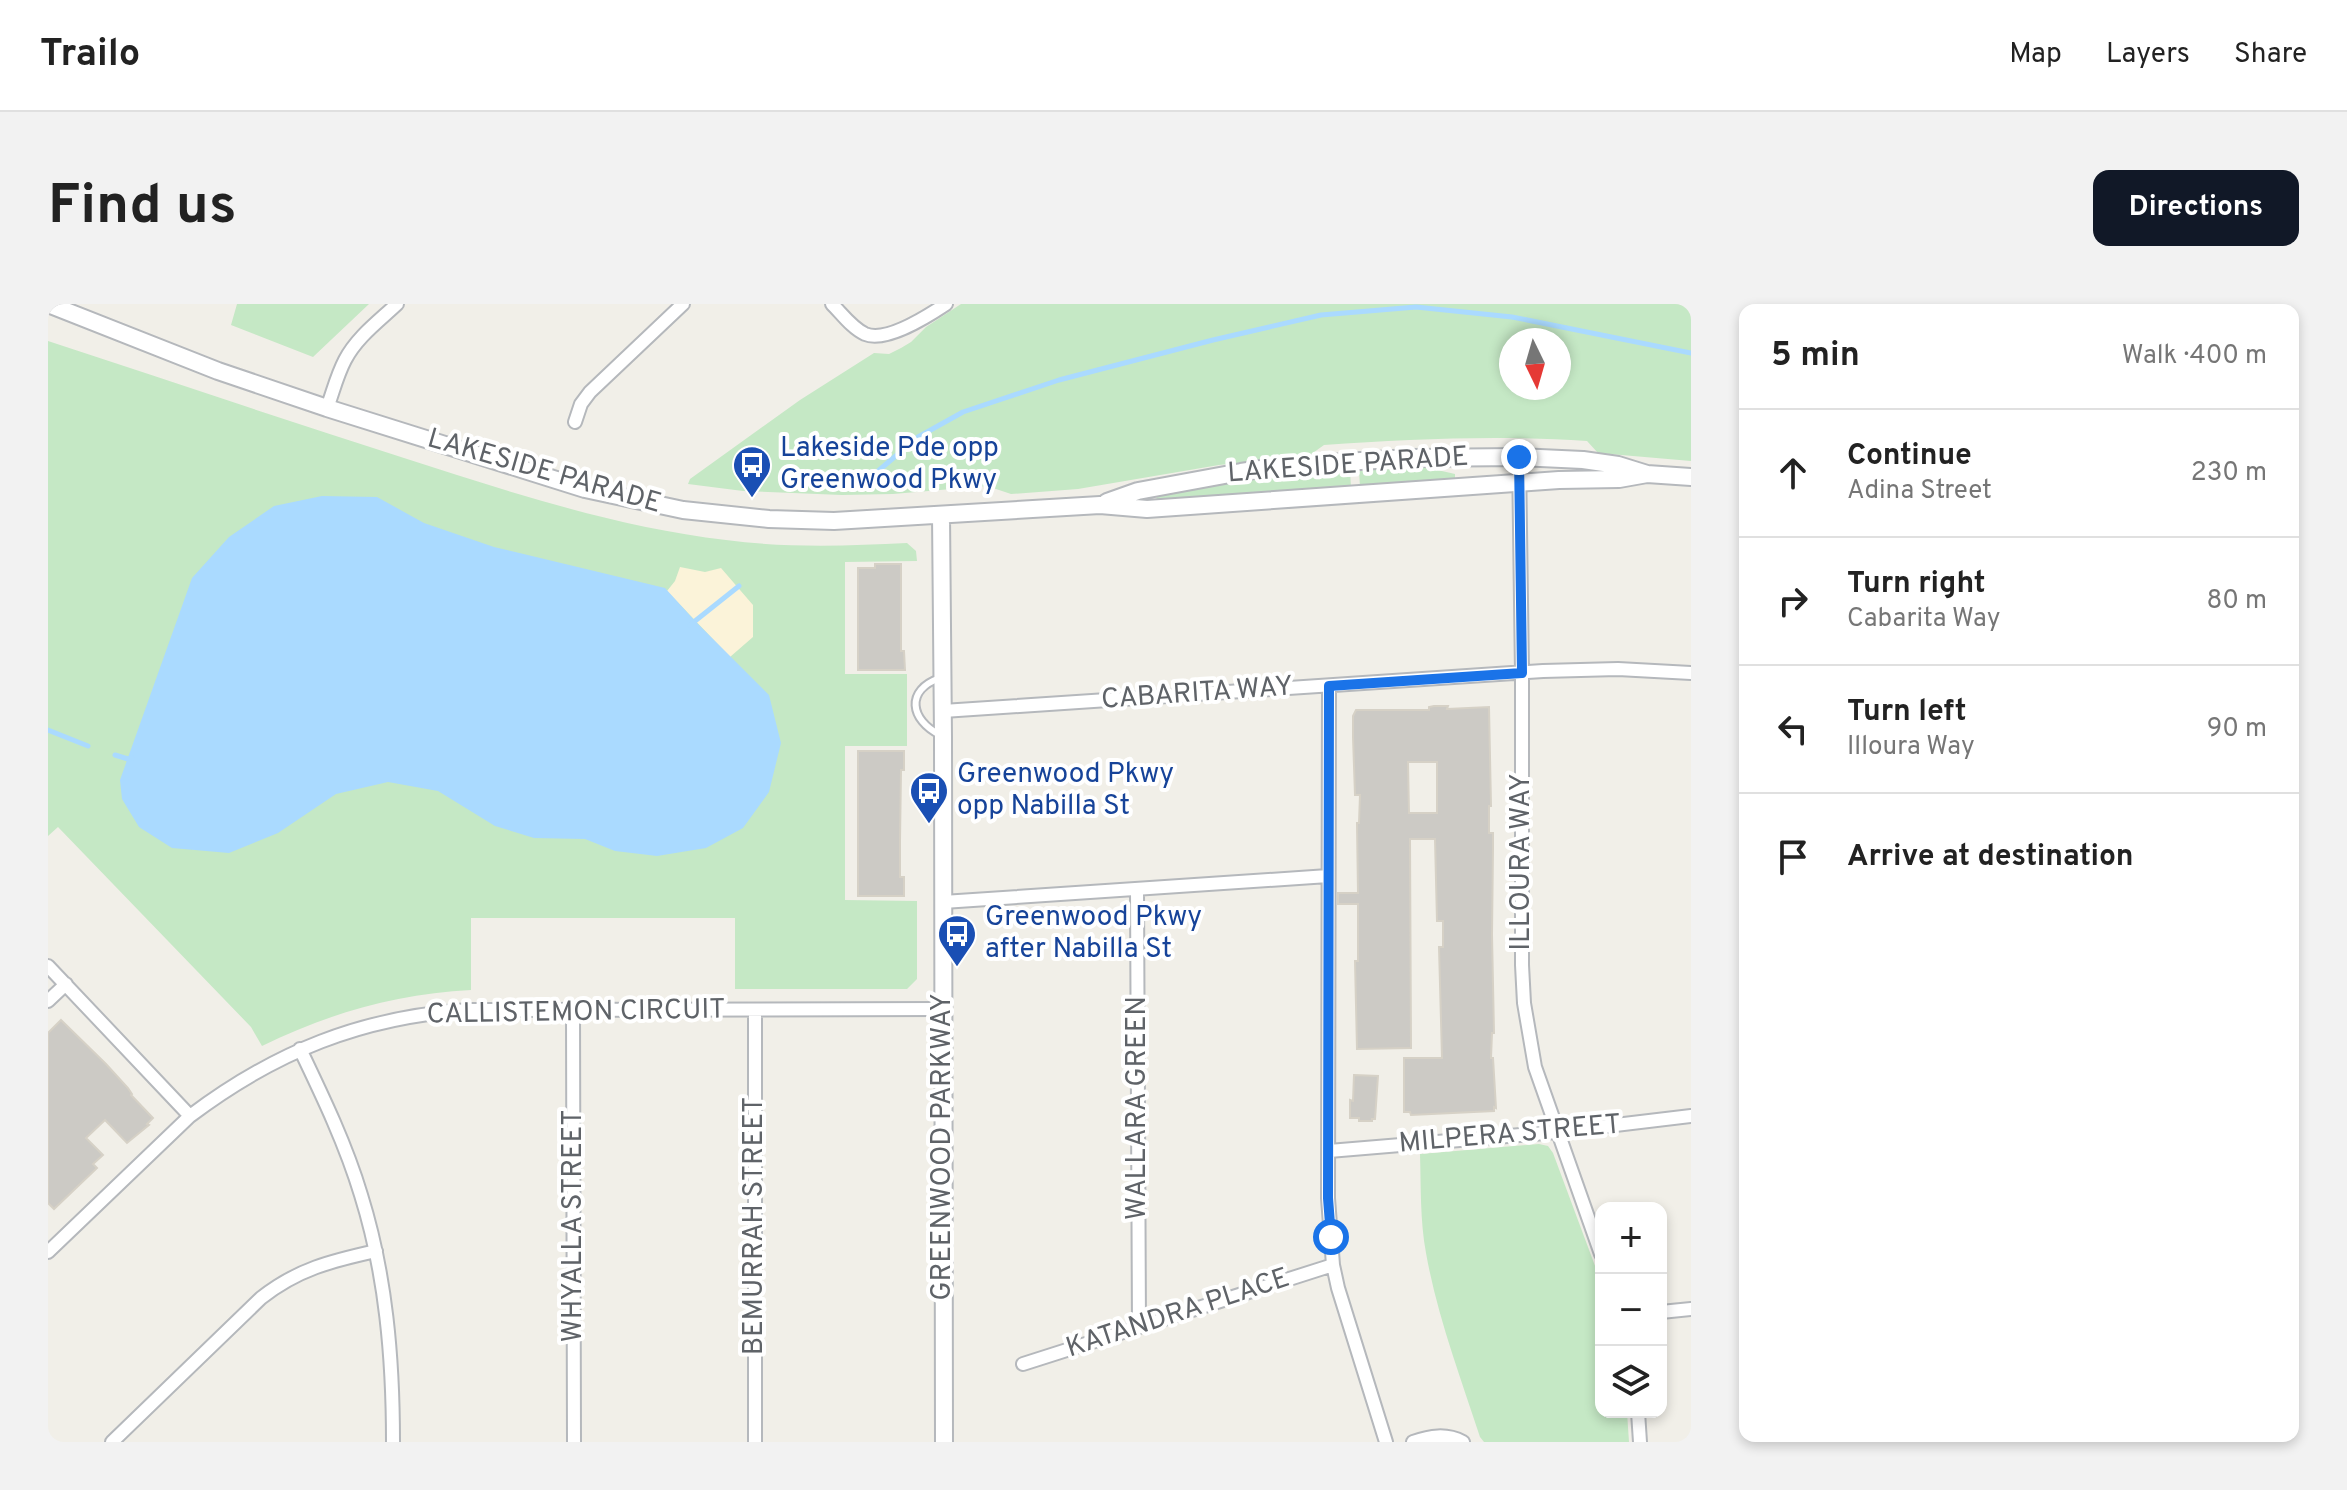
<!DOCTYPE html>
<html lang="en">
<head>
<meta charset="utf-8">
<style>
  body { margin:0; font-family:Overpass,sans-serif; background:#f2f2f2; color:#222 }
  .controls { position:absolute; right:24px; bottom:24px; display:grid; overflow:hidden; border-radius:16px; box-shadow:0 4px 12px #0003 }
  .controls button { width:72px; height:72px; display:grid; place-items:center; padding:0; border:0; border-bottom:2px solid #e0e0e0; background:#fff; color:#222; font:40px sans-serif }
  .compass { position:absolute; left:1451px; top:24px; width:72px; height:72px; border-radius:50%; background:#fff; box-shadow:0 4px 12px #0003; rotate:175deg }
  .stop { position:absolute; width:24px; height:24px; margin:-18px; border:6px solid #1a73e8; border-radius:50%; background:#fff }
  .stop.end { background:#1a73e8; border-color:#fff; box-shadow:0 2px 8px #0008 }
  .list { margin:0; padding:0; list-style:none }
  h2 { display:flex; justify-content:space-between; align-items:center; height:104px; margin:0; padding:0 32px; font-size:34px }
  h2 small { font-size:26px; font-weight:400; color:#767676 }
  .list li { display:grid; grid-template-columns:52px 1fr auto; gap:24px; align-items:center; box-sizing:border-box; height:128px; padding:0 32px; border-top:2px solid #e0e0e0 }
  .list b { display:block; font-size:30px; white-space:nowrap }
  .list p { margin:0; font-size:26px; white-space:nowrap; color:#767676 }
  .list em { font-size:26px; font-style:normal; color:#767676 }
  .icon { flex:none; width:44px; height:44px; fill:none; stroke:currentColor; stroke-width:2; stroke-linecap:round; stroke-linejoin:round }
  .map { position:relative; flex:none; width:1643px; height:1138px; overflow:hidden; border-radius:16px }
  header { display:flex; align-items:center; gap:48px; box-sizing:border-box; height:112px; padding:0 40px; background:#fff; border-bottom:2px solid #e0e0e0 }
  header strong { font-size:38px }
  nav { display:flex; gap:44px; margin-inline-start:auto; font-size:28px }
  .intro { display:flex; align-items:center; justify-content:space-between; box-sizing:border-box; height:192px; padding:0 48px }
  h1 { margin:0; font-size:56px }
  .button { padding:20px 36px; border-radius:16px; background:#111827; color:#fff; font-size:28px; font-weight:700 }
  main { display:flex; gap:48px; padding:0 48px }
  aside { flex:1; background:#fff; border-radius:16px; box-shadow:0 4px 12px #0003 }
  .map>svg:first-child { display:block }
</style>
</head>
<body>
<header>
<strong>Trailo</strong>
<nav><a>Map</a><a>Layers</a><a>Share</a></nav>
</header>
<div class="intro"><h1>Find us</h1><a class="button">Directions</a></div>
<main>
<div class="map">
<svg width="1643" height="1138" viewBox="0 0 1643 1138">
  <rect width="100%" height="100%" fill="#f1efe8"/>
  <path fill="#c5e8c5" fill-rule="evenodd" d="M189,0H321L265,53L183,21Z
    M913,0H1643V157L1550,149L1539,137C1450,131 1364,135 1276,141L1262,151L1171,161L1030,185L963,190L939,182L845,190L794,191L695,187L640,180L642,175L752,96L826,49L841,50L853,44L863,38L878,23ZM1511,36V84H1463V36Z
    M0,37C119,76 237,116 356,154C462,188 567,223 678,236C738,244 799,242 859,239L868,247L869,257L797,258V370H859V442H797V596L869,597V675L859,685H687V614H423V686C349,690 281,709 214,742L203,723L10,523L0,532Z
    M1372,162L1407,170V177L1312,183L1311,166Z
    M1302,166L1303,184L1109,197L1108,191L1171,179Z
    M1491,840L1500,842L1505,849L1553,978V1108H1579L1581,1138H1436L1432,1133C1412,1072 1389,1011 1378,949C1372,916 1373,883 1372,850Z"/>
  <path fill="#fbf3d9" d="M632,263L657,268L673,264L705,301V333L682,353L619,287L627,277Z"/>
  <path fill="#aadaff" d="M274,192L329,193L376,219L446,243L617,284L648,318L721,391L733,439L721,488L695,524L658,544L609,552L567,547L537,535L486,534L447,522L390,487L340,478L288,490L230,529L181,549L124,544L91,523L74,495L72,476L144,274L181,233L226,202Z"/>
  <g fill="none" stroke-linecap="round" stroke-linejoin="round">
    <path stroke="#aadaff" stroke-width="5" d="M816,179L870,133L915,108L1011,76L1165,36L1273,11L1368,3L1464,13L1643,49
      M642,321L691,282
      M0,426L40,442
      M67,451L80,455L84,454"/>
  </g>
  <path fill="#cccac5" stroke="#d6d1c6" stroke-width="2" fill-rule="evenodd" d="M827,260H853V347H856L857,366H810V264H827Z
    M1386,402H1400L1399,405L1441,403L1443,502H1441V529H1445V544L1444,631L1446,729H1444L1443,754H1445L1448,804L1446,803V807L1363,811L1362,808H1356V754H1394L1391,643H1395V617H1389L1387,535H1362L1363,744L1309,745L1307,657H1310V600H1290V589H1310L1309,519H1311L1312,491H1307L1305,433V412L1308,406H1381V403ZM1360,458H1389V509H1361Z
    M810,447H856V466H853L852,537V573H856V592H810Z
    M13,716L58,760L80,784L84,790L83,791L105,814L99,820L101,821L79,839L57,816L38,834L55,851L45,860L49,864L6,905L0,899V729Z
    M1306,771L1330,772L1327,815H1324V817H1311V814H1302V796L1305,797Z"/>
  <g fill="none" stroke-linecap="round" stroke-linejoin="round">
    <g stroke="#b5b8bc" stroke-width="10">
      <path id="service" d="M892,431C862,416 857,386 892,374"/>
    </g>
    <g stroke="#b5b8bc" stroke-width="16">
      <path id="minor" d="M784,0C794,10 804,24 817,30C838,39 880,12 898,0
        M279,104C285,88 289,71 297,56C309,33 331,17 349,0
        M527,118L533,100L542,88L635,0
        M1471,153L1474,369V661L1476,699L1487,763L1553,950
        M1281,382L1280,894L1285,961L1290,984L1338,1138
        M895,407L1495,367L1570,365L1643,369
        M1089,585L1091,1023
        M895,598L1280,572
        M0,662L142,812
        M0,697L18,680
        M525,706L526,1138
        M252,745C275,793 298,841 313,891C338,971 345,1054 345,1138
        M1281,847L1509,828L1643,812
        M0,948L142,812C227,748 313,713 420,706L894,705
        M1613,1008L1643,1005
        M975,1060L1285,961
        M1590,1108L1592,1138
        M64,1138L213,994C250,965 283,957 328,947
        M707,1138V706
        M1365,1138C1382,1132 1398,1129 1415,1138"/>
    </g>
    <g stroke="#b5b8bc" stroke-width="20">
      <path id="tertiary" d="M0,0L170,67L279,104L537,185L635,206L721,215L786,217L1052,201L1099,205L1511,176L1571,175L1599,170
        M1059,198L1090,187L1193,168L1232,162L1361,154L1471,153L1535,156L1570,161L1599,170L1643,173
        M893,211L895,433L896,1138"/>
    </g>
    <use href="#service" stroke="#fff" stroke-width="6"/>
    <use href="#minor" stroke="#fff" stroke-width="12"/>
    <use href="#tertiary" stroke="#fff" stroke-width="16"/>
  </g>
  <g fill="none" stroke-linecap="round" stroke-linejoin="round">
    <path stroke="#1a73e8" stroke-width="10" d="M1283,933L1280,894L1281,382L1474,369L1471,153"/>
  </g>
  <defs>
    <g id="bus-pin" transform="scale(2)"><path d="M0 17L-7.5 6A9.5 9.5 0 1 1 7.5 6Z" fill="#1a4fb4" stroke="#fff"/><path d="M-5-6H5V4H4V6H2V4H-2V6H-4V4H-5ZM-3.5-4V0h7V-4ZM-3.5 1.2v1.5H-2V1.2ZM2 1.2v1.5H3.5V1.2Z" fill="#fff"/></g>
  </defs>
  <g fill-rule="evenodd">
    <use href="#bus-pin" x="704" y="161"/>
    <use href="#bus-pin" x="881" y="487"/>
    <use href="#bus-pin" x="909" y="630"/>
  </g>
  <g text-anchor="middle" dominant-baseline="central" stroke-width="8" stroke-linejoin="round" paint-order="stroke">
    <g font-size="28" fill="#164399" stroke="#fff" text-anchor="start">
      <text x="732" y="145">Lakeside Pde opp<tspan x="732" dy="32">Greenwood Pkwy</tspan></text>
      <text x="909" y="471">Greenwood Pkwy<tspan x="909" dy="32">opp Nabilla St</tspan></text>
      <text x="937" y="614">Greenwood Pkwy<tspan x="937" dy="32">after Nabilla St</tspan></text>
    </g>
    <g font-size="28" fill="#5f6368" stroke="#fff">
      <text transform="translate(1300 162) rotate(-4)">LAKESIDE PARADE</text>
      <text transform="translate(496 168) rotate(16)">LAKESIDE PARADE</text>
      <text transform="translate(1149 390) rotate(-4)">CABARITA WAY</text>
      <text transform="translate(1474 558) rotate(-90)">ILLOURA WAY</text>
      <text transform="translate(528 709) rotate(-1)">CALLISTEMON CIRCUIT</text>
      <text transform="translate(1090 804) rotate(-90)">WALLARA GREEN</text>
      <text transform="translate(1462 831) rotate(-5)">MILPERA STREET</text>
      <text transform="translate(895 843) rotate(-90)">GREENWOOD PARKWAY</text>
      <text transform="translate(526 922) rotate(-90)">WHYALLA STREET</text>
      <text transform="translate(707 922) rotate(-90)">BEMURRAH STREET</text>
      <text transform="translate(1130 1010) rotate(-18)">KATANDRA PLACE</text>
    </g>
  </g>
</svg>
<div class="controls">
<button>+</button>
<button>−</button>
<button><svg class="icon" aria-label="layers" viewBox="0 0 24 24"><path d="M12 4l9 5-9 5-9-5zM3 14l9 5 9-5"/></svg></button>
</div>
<svg class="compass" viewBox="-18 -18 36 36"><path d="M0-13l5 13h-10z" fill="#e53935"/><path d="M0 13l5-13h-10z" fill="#767676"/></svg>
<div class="stop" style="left:1283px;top:933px"></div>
<div class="stop end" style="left:1471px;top:153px"></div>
</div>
<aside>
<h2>5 min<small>Walk · 400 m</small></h2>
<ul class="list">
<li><svg class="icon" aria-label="ahead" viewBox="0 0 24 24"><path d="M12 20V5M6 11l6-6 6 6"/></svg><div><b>Continue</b><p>Adina Street</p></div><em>230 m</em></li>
<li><svg class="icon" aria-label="right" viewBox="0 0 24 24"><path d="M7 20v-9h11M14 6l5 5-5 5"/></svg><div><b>Turn right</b><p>Cabarita Way</p></div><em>80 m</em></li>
<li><svg class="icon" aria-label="left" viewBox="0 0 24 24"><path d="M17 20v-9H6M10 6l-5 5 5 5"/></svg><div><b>Turn left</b><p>Illoura Way</p></div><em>90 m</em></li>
<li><svg class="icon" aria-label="arrive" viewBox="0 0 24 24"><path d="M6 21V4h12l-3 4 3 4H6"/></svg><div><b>Arrive at destination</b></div></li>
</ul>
</aside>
</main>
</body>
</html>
